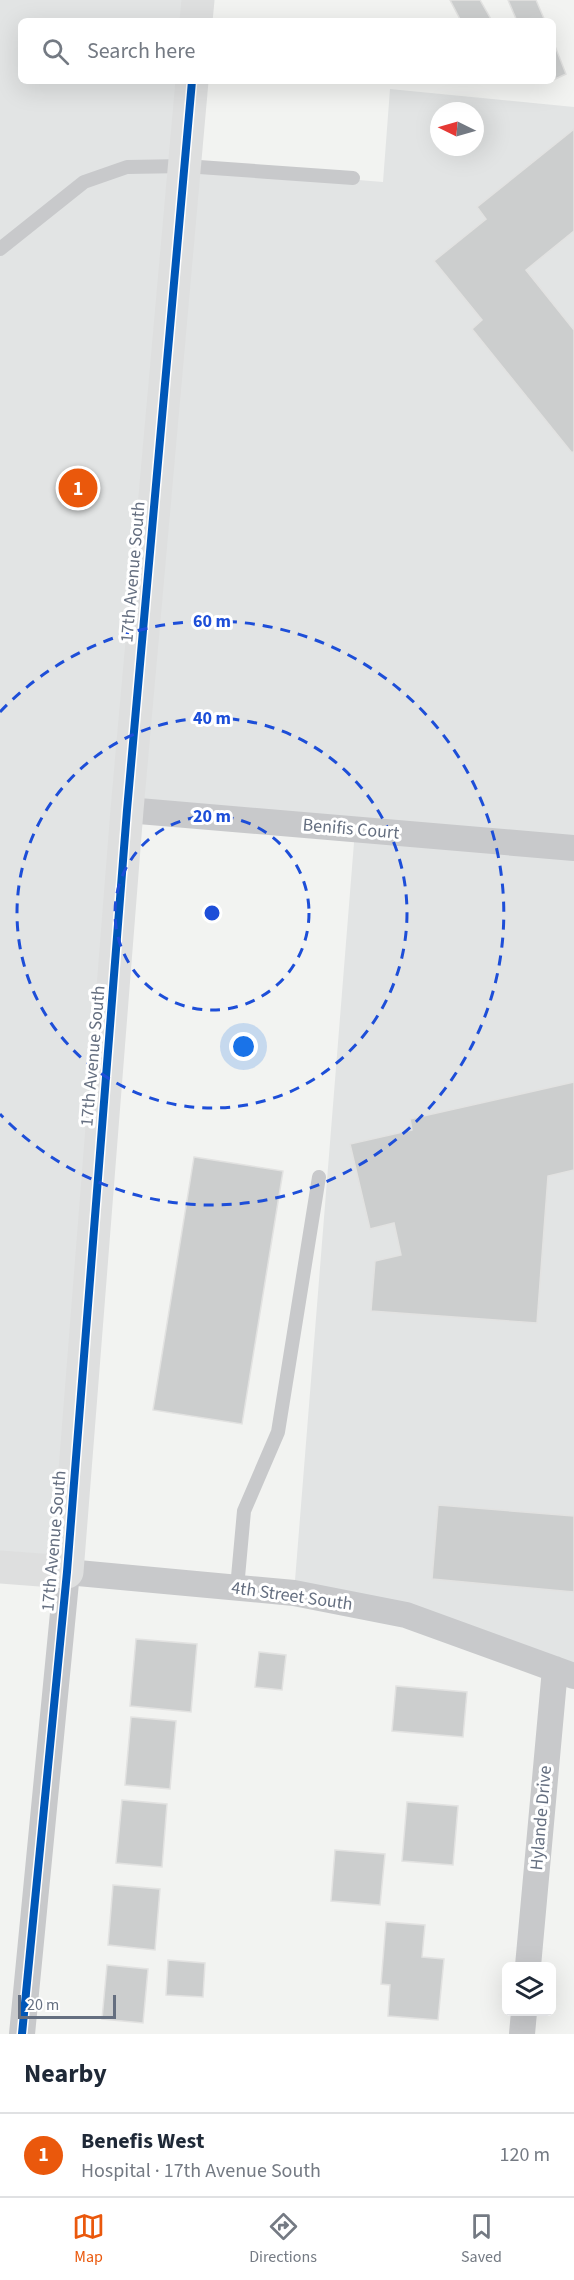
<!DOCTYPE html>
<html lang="en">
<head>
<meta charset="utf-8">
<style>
  body { margin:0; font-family:"Source Sans 3",sans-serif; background:#f6f6f7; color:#1f2937 }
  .controls { position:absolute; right:18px; bottom:18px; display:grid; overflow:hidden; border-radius:9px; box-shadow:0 6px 24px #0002 }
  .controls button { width:54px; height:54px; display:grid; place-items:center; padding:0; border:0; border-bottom:2px solid #e0e1e3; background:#fff; color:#1f2937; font:30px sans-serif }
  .compass { position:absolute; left:430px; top:102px; width:54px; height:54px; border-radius:50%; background:#fff; box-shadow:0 6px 24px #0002; rotate:275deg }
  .scale { position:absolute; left:18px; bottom:15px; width:98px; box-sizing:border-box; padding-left:6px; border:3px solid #656f80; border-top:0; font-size:16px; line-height:21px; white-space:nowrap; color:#656f80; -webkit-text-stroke:4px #fff; paint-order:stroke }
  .you { position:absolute; left:244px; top:1047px; width:21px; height:21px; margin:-15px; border:4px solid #fff; border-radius:50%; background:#1a73e8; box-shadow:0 0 0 9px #1a73e833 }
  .badge { display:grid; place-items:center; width:39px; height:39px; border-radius:50%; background:#ea580c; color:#fff; font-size:20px; font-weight:700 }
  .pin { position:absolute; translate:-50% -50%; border:3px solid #fff; box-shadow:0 2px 6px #0006 }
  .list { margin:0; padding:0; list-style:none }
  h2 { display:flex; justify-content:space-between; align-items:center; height:78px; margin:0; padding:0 24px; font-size:26px }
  h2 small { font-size:20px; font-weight:400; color:#747a83 }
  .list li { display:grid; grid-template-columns:39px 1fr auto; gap:18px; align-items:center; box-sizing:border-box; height:84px; padding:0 24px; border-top:2px solid #e0e1e3 }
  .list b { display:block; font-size:22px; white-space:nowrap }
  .list p { margin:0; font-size:20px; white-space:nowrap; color:#747a83 }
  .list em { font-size:20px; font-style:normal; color:#747a83 }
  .icon { flex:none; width:33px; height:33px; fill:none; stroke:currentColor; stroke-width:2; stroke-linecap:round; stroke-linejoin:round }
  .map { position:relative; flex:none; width:574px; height:2034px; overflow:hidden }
  .search { position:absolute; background:#fff; box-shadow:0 6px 24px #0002; left:18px; right:18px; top:18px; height:66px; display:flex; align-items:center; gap:15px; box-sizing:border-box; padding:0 21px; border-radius:9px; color:#747a83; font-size:22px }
  .sheet { height:162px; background:#fff }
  nav { display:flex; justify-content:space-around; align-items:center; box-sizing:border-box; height:84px; border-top:2px solid #e0e1e3; background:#fff; font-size:16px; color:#747a83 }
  nav a { display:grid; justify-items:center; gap:3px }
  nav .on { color:#ea580c }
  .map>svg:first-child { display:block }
</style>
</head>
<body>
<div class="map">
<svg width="574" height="2034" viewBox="0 0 574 2034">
  <rect width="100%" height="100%" fill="#f2f3f1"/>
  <path fill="#e2e4e4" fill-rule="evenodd" d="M0,0H198L196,21H21V81H192L185,166L383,182L390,89L574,107V1676L294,1593L355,830L127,811L67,1572L0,1567ZM439,111H475V147H439Z"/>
  <path fill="#cccece" stroke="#e2e2e1" stroke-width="1.5" d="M450,0H480L492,21H461Z
    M508,0H536L545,21H517Z
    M553,41L566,74L553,80Z
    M574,129V231L526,270L574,330V451L572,453L472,329L482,320L434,261L486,219L477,207Z
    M574,1082V1170L548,1176L537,1323L371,1311L375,1261L401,1255L394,1223L370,1229L350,1144L412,1130L410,1119Z
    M194,1157L283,1171L242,1424L153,1410Z
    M438,1505L574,1516V1592L432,1579Z
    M136,1639L197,1644L191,1712L130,1706Z
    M259,1652L286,1655L282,1690L255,1687Z
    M396,1686L467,1692L463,1737L392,1731Z
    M131,1717L176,1721L170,1789L125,1785Z
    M122,1800L167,1804L162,1867L116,1863Z
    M407,1802L458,1806L453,1865L402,1861Z
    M335,1850L385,1854L380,1905L331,1901Z
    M113,1885L160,1889L155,1950L108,1945Z
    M386,1922L425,1925L422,1957L444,1959L438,2020L388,2016L390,1985L381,1984Z
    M168,1960L205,1963L203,1997L166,1995Z
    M107,1965L148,1969L143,2023L102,2019Z"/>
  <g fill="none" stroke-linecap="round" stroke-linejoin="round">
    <path stroke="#c8c9cb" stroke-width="14" d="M0,249L84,182L127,167L185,166L353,178
      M237,1588L244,1511L278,1432L319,1177"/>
    <path stroke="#c8c9cb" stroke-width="26" d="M127,810L574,848
      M528,1966L555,1669
      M22,2034L67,1572L294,1593L406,1615L574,1676
      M522,2034L524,2012"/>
    <path stroke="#dedfdf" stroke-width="33" d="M196,21L198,0
      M0,1567L67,1572L127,810L192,81"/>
    <g stroke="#fff" stroke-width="11">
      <path id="cycleway" d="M22,2034L67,1572L127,810L192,81"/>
    </g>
    <use href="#cycleway" stroke="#0057b8" stroke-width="8"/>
  </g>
  <g fill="none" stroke="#1d4ed8" stroke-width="3" stroke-dasharray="10 8">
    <circle cx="212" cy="913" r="97"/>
    <circle cx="212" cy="913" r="195"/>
    <path d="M0 712A292 292 0 1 1 0 1114"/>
  </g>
  <g text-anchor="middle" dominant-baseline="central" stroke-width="6" stroke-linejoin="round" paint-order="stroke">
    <g font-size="18" fill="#656f80" stroke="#fff">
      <text transform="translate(133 572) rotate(-85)">17th Avenue South</text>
      <text transform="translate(351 829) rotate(5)">Benifis Court</text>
      <text transform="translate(93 1056) rotate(-85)">17th Avenue South</text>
      <text transform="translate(54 1541) rotate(-85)">17th Avenue South</text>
      <text transform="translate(292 1596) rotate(8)">4th Street South</text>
      <text transform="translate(541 1818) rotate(-85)">Hylande Drive</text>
    </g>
  </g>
  <circle cx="212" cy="913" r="9" fill="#1d4ed8" stroke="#fff" stroke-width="3"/>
  <g font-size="18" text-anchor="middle" font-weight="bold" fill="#1d4ed8" stroke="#fff" stroke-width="6" stroke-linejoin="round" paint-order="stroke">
    <text x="212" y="627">60 m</text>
    <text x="212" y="724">40 m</text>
    <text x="212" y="822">20 m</text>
  </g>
</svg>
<div class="controls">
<button><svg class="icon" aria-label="layers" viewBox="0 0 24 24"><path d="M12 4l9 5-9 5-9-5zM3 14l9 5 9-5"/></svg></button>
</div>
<svg class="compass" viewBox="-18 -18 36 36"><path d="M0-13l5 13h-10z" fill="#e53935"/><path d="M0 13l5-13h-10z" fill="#747a83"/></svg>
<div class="scale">20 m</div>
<div class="you"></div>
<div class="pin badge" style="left:78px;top:488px">1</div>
<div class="search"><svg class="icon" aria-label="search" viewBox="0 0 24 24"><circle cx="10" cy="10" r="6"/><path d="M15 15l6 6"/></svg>Search here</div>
</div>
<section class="sheet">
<h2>Nearby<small></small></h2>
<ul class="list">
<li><span class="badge">1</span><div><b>Benefis West</b><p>Hospital · 17th Avenue South</p></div><em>120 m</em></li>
</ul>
</section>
<nav>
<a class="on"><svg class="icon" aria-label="map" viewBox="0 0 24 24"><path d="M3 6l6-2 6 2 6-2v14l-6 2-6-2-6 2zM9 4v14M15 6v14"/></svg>Map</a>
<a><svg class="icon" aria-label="directions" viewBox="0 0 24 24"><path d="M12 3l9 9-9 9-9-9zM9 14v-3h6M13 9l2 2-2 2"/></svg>Directions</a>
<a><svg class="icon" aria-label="saved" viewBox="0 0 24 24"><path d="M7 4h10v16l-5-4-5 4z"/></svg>Saved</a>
</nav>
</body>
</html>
